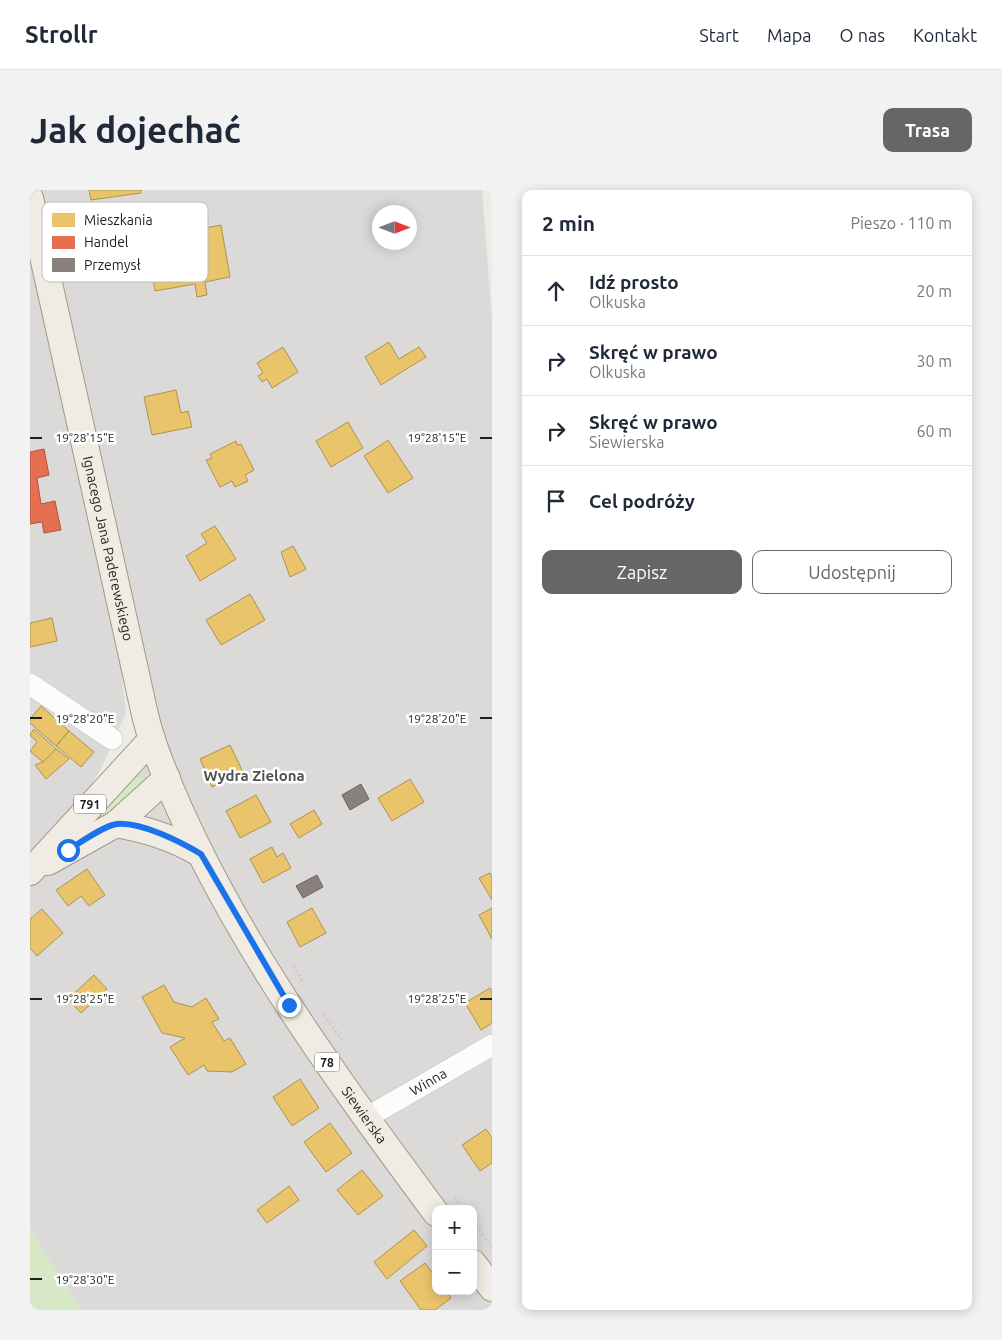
<!DOCTYPE html>
<html lang="pl">
<head>
<meta charset="utf-8">
<style>
  body { margin:0; font-family:Ubuntu,sans-serif; background:#f2f2f3; color:#1f2937 }
  .controls { position:absolute; right:15px; bottom:15px; display:grid; overflow:hidden; border-radius:10px; box-shadow:0 2px 12px #0003 }
  .controls button { width:45px; height:45px; display:grid; place-items:center; padding:0; border:0; border-bottom:1px solid #e0e1e3; background:#fff; color:#1f2937; font:25px sans-serif }
  .compass { position:absolute; left:342px; top:15px; width:45px; height:45px; border-radius:50%; background:#fff; box-shadow:0 2px 12px #0003; rotate:90deg }
  .stop { position:absolute; width:15px; height:15px; margin:-11px; border:4px solid #1a73e8; border-radius:50%; background:#fff }
  .stop.end { background:#1a73e8; border-color:#fff; box-shadow:0 1px 5px #0008 }
  .list { margin:0; padding:0; list-style:none }
  h2 { display:flex; justify-content:space-between; align-items:center; height:65px; margin:0; padding:0 20px; font-size:21px }
  h2 small { font-size:16px; font-weight:400; color:#747a83 }
  .list li { display:grid; grid-template-columns:32px 1fr auto; gap:15px; align-items:center; box-sizing:border-box; height:70px; padding:0 20px; border-top:1px solid #e0e1e3 }
  .list b { display:block; font-size:19px; white-space:nowrap }
  .list p { margin:0; font-size:16px; white-space:nowrap; color:#747a83 }
  .list em { font-size:16px; font-style:normal; color:#747a83 }
  .actions { display:flex; gap:10px; padding:15px 20px }
  .actions a { flex:1; padding:11px 0; border:1px solid #666664; border-radius:10px; text-align:center; font-size:18px; color:#666664 }
  .actions .main { background:#666664; color:#fff }
  .icon { flex:none; width:28px; height:28px; fill:none; stroke:currentColor; stroke-width:2; stroke-linecap:round; stroke-linejoin:round }
  .map { position:relative; flex:none; width:462px; height:1120px; overflow:hidden; border-radius:10px }
  header { display:flex; align-items:center; gap:30px; box-sizing:border-box; height:70px; padding:0 25px; background:#fff; border-bottom:1px solid #e0e1e3 }
  header strong { font-size:24px }
  nav { display:flex; gap:28px; margin-inline-start:auto; font-size:18px }
  .intro { display:flex; align-items:center; justify-content:space-between; box-sizing:border-box; height:120px; padding:0 30px }
  h1 { margin:0; font-size:35px }
  .button { padding:12px 22px; border-radius:10px; background:#666664; color:#fff; font-size:18px; font-weight:700 }
  main { display:flex; gap:30px; padding:0 30px }
  aside { flex:1; background:#fff; border-radius:10px; box-shadow:0 2px 12px #0003 }
  .map>svg:first-child { display:block }
</style>
</head>
<body>
<header>
<strong>Strollr</strong>
<nav><a>Start</a><a>Mapa</a><a>O nas</a><a>Kontakt</a></nav>
</header>
<div class="intro"><h1>Jak dojechać</h1><a class="button">Trasa</a></div>
<main>
<div class="map">
<svg width="462" height="1120" viewBox="0 0 462 1120">
  <rect width="100%" height="100%" fill="#ecebe6"/>
  <path fill="#dbdad8" fill-rule="evenodd" d="M0,0H452L462,128V1120H51L0,1039V682L122,548ZM350,22H380V52H350ZM406,1019H443V1101H406Z
    M0,42L89,461L96,523L71,579L37,634L0,670Z"/>
  <path fill="#dadad8" d="M111,126L123,178L84,187L72,135Z"/>
  <path fill="#d6e8c6" d="M107,587L114,588C111,601 80,620 69,628L65,623L97,591Z
    M0,1039L46,1112L51,1120H0Z"/>
  <path fill="#e9c46a" stroke="#ac9253" d="M59,0H111V3L61,10Z
    M191,35L200,87L175,92L177,105L167,107L165,94L125,101L116,49Z
    M359,152L369,169L389,157L396,167L351,195L335,167Z
    M253,157L268,182L242,198L237,189L232,192L228,186L233,183L227,173Z
    M146,200L151,223L158,221L162,237L122,245L114,207Z
    M318,232L333,258L301,277L286,251Z
    M358,250L383,288L358,303L334,266Z
    M206,251L207,255L211,254L224,280L215,285L218,291L205,297L202,291L190,297L176,270L182,268L180,264Z
    M185,336L206,369L170,391L156,366L177,353L171,344Z
    M263,356L276,379L260,387L251,362Z
    M220,404L235,430L191,455L176,430Z
    M22,428L27,451L0,457V433Z
    M11,516L39,541L26,556L0,533V529Z
    M4,539L26,559L13,572L0,561L7,552L0,545Z
    M39,541L64,562L51,577L26,556Z
    M200,555L213,582L182,597L170,569Z
    M26,559L39,569L16,589L5,575L13,572Z
    M380,589L394,612L362,631L348,608Z
    M226,605L241,632L210,648L196,621Z
    M284,620L292,634L269,648L260,634Z
    M242,657L247,667L253,663L261,678L233,693L220,669Z
    M57,679L75,705L59,716L51,706L38,716L26,700Z
    M460,683L462,687V710L449,688Z
    M282,718L296,743L270,757L257,732Z
    M462,718V749L449,725Z
    M12,719L33,743L7,766L0,758V729Z
    M64,785L77,799L51,823L38,809Z
    M134,795L144,812L162,817L176,808L189,829L182,832L194,851L200,848L216,874L202,882L177,881L174,875L158,885L140,857L155,848L132,843L112,807Z
    M460,798L462,802V833L451,840L435,813Z
    M270,889L289,918L262,936L243,907Z
    M300,933L322,963L296,982L274,952Z
    M456,939L462,948V973L450,981L432,955Z
    M332,980L353,1006L328,1025L307,1000Z
    M259,996L269,1010L237,1033L227,1020Z
    M384,1040L397,1056L357,1089L344,1072Z
    M395,1073L406,1088V1101H416L421,1108L405,1120H391L370,1091Z"/>
  <path fill="#e76f51" stroke="#ab5742" d="M14,259L19,285L7,288L11,314L25,311L31,340L14,343L12,332L0,334V262Z"/>
  <path fill="#8a817c" stroke="#6a6360" d="M331,594L339,609L320,620L312,605Z
    M287,685L293,697L273,708L266,696Z"/>
  <g fill="none" stroke-linecap="round" stroke-linejoin="round">
    <g stroke="#c5c4c2" stroke-width="22">
      <g id="minor">
        <path d="M0,494L82,549"/>
        <path id="s1" d="M336,928L462,855"/>
      </g>
    </g>
    <g stroke="#a19a84" stroke-width="28">
      <g id="major">
        <path id="s2" d="M0,8L106,484C111,506 115,529 122,550C181,719 300,880 406,1023"/>
        <path d="M86,634C118,640 144,648 171,664"/>
        <path d="M18,672L86,634L137,588"/>
        <path d="M0,682L122,549"/>
        <path d="M443,1073L462,1098"/>
      </g>
    </g>
    <path stroke="#d5cac7" stroke-width="3" stroke-dasharray="2.5 2.5" stroke-linecap="butt" d="M263,776L273,792
      M294,824L313,852
      M425,1007L433,1019
      M443,1032L462,1057"/>
    <use href="#minor" stroke="#fcfcfb" stroke-width="21"/>
    <use href="#major" stroke="#f0ece4" stroke-width="26"/>
  </g>
  <g fill="none" stroke-linecap="round" stroke-linejoin="round">
    <path stroke="#1a73e8" stroke-width="6" d="M38,660C50,653 75,635 87,634C112,632 151,652 171,664L259,815"/>
  </g>
  <path fill="none" stroke="#1e1e1e" stroke-width="2" d="M0,248H12M450,248H462M0,528H12M450,528H462M0,809H12M450,809H462M0,1089H12"/>
  <g text-anchor="middle" dominant-baseline="central" stroke-width="5" stroke-linejoin="round" paint-order="stroke">
    <g fill="#fff" stroke="#626262" stroke-width="1">
      <rect x="44" y="604.5" width="32" height="19" rx="4"/>
      <rect x="284.5" y="862.5" width="25" height="19" rx="4"/>
    </g>
    <g font-size="12" font-weight="bold" fill="#1e1e1e">
      <text x="60" y="614">791</text>
      <text x="297" y="872">78</text>
    </g>
    <g font-size="14" fill="#1e1e1e" stroke="#fff">
      <text stroke="none"><textPath href="#s2" startOffset="359">Ignacego Jana Paderewskiego</textPath></text>
      <text stroke="none"><textPath href="#s1" startOffset="72">Winna</textPath></text>
      <text stroke="none"><textPath href="#s2" startOffset="988">Siewierska</textPath></text>
    </g>
    <g font-size="15" font-weight="bold" fill="#515151" stroke="#fff">
      <text x="224" y="585">Wydra Zielona</text>
    </g>
  </g>
  <rect x="12" y="12" width="166" height="80" rx="8" fill="#fff" stroke="#bcbcbc" stroke-width="1"/>
  <rect x="22" y="23" width="23" height="14" fill="#e9c46a"/>
  <rect x="22" y="46" width="23" height="13" fill="#e76f51"/>
  <rect x="22" y="68" width="23" height="14" fill="#8a817c"/>
  <g font-size="14" fill="#1e1e1e">
    <text x="54" y="35">Mieszkania</text>
    <text x="54" y="57">Handel</text>
    <text x="54" y="80">Przemysł</text>
  </g>
  <g font-size="12" text-anchor="middle" fill="#1e1e1e" stroke="#fff" stroke-width="5" stroke-linejoin="round" paint-order="stroke">
    <text x="55" y="252">19°28'15"E</text>
    <text x="407" y="252">19°28'15"E</text>
    <text x="407" y="533">19°28'20"E</text>
    <text x="55" y="533">19°28'20"E</text>
    <text x="55" y="813">19°28'25"E</text>
    <text x="407" y="813">19°28'25"E</text>
    <text x="55" y="1094">19°28'30"E</text>
  </g>
</svg>
<div class="controls">
<button>+</button>
<button>−</button>
</div>
<svg class="compass" viewBox="-18 -18 36 36"><path d="M0-13l5 13h-10z" fill="#e53935"/><path d="M0 13l5-13h-10z" fill="#747a83"/></svg>
<div class="stop" style="left:38px;top:660px"></div>
<div class="stop end" style="left:259px;top:815px"></div>
</div>
<aside>
<h2>2 min<small>Pieszo · 110 m</small></h2>
<ul class="list">
<li><svg class="icon" aria-label="ahead" viewBox="0 0 24 24"><path d="M12 20V5M6 11l6-6 6 6"/></svg><div><b>Idź prosto</b><p>Olkuska</p></div><em>20 m</em></li>
<li><svg class="icon" aria-label="right" viewBox="0 0 24 24"><path d="M7 20v-9h11M14 6l5 5-5 5"/></svg><div><b>Skręć w prawo</b><p>Olkuska</p></div><em>30 m</em></li>
<li><svg class="icon" aria-label="right" viewBox="0 0 24 24"><path d="M7 20v-9h11M14 6l5 5-5 5"/></svg><div><b>Skręć w prawo</b><p>Siewierska</p></div><em>60 m</em></li>
<li><svg class="icon" aria-label="arrive" viewBox="0 0 24 24"><path d="M6 21V4h12l-3 4 3 4H6"/></svg><div><b>Cel podróży</b></div></li>
</ul>
<div class="actions"><a class="main">Zapisz</a><a>Udostępnij</a></div>
</aside>
</main>
</body>
</html>
